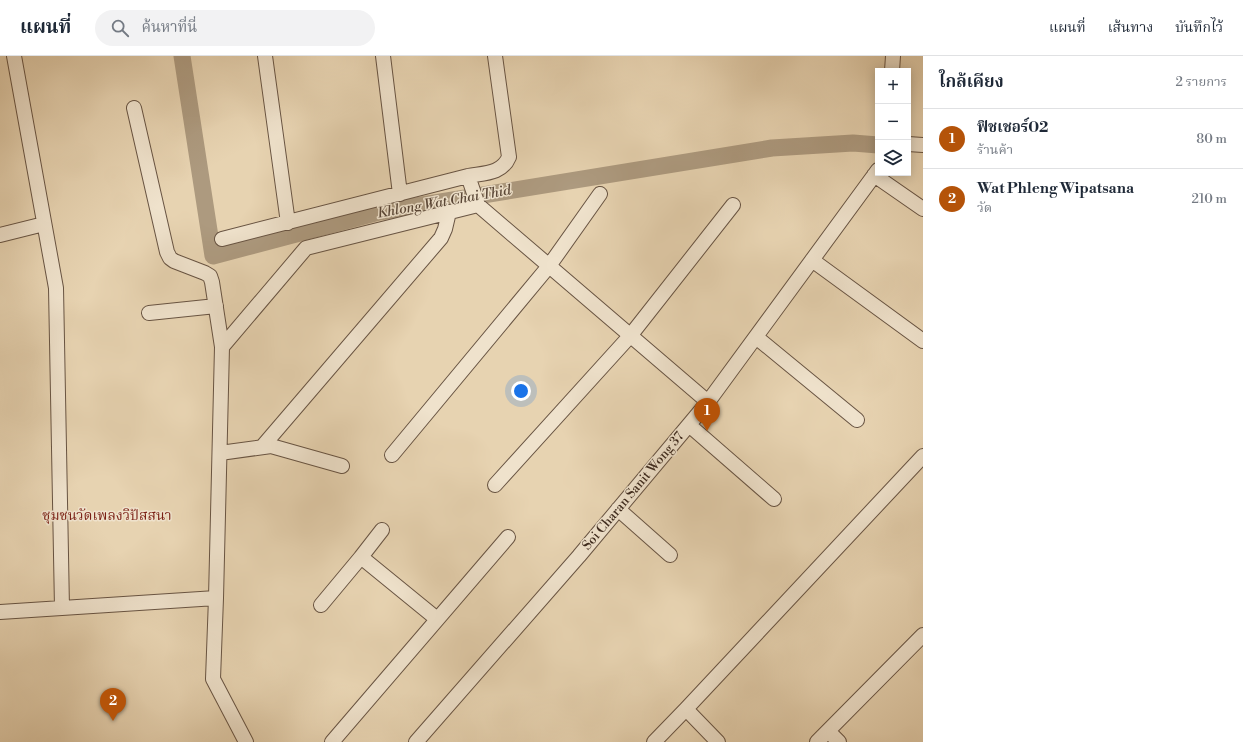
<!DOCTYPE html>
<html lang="th">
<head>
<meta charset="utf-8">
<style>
  body { margin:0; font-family:"Libre Bodoni","Noto Serif Thai",serif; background:#f2f2f3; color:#1f2937 }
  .controls { position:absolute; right:12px; top:12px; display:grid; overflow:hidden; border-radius:0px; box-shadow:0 2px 10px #0003 }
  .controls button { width:36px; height:36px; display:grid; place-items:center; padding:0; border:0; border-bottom:1px solid #e0e1e3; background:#fff; color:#1f2937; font:20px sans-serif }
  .you { position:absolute; left:521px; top:335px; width:14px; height:14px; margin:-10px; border:3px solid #fff; border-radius:50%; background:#1a73e8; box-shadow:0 0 0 6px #1a73e833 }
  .badge { display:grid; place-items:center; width:26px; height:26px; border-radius:50%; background:#b45309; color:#fff; font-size:13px; font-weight:700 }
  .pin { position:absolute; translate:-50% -33px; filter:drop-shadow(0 1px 2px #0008) }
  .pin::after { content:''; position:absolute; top:21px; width:14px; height:12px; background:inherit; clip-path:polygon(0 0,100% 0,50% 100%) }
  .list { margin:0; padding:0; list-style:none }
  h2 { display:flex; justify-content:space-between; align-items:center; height:52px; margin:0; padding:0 16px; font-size:17px }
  h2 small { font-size:13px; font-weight:400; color:#747a83 }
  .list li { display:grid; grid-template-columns:26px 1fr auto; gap:12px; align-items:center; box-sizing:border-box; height:60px; padding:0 16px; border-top:1px solid #e0e1e3 }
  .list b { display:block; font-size:15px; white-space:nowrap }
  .list p { margin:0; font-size:13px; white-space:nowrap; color:#747a83 }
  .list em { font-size:13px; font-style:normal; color:#747a83 }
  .icon { flex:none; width:22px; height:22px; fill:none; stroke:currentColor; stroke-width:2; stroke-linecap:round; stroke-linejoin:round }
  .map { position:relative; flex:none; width:923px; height:686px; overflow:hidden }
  header { display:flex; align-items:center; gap:24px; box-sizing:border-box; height:56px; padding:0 20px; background:#fff; border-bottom:1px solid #e0e1e3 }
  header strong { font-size:19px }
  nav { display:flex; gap:22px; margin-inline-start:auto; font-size:14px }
  .search { width:280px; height:36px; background:#f2f2f3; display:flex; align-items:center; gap:10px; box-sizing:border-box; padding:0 14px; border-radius:22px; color:#747a83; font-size:15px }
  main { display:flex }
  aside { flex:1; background:#fff }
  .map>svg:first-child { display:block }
</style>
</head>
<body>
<header>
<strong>แผนที่</strong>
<div class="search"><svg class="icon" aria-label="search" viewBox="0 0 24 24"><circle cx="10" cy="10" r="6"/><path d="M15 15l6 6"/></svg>ค้นหาที่นี่</div>
<nav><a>แผนที่</a><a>เส้นทาง</a><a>บันทึกไว้</a></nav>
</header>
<main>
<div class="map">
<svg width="923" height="686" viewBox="0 0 923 686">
  <rect width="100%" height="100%" fill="#e7d3b1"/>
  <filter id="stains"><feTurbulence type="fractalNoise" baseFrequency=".005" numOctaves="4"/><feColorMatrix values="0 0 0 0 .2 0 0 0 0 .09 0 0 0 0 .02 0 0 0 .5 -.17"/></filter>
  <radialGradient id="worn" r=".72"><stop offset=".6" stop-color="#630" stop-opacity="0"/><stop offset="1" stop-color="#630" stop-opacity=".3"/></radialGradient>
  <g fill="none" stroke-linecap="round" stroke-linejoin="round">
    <path stroke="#ad9a7f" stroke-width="17" d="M182,0L213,200L379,156L772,92L853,87L878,89"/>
    <g stroke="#685443" stroke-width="16">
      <path id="minor" d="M14,0L56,232L62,552
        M265,0L288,167
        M383,0L400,138
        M892,15L893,0
        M134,52L167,196L170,202L174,205L205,217L210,220L212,226L222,291L216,542L213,623L246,686
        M908,88L923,89
        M874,119L923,153
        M468,120L478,149L708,346
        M0,179L44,168
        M222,183L468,120C484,117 502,118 509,101L495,0
        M812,204L923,285
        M149,257L216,250
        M756,281L857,364
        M222,291L306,192L478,149
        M689,369L774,443
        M262,391L441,182L445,173L449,156
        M220,397L271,390L342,410
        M392,399L549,210L600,138
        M495,429L630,280L733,149
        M618,453L670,499
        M382,474L361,501L437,563
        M321,549L361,501
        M0,556L216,542
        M686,653L718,686
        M828,675L839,686
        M332,686L508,481
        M416,686L579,500L708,346L878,114
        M654,686L686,653L923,400
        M817,686L923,579"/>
    </g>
    <use href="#minor" stroke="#efe2cc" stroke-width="14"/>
  </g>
  <g text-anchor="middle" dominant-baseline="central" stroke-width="3" stroke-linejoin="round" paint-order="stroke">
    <g font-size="13" fill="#3d2a1e" stroke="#efe2cc">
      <text transform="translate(633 435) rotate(-50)">Soi Charan Sanit Wong 37</text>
    </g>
    <g font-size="14" font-style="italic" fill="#594636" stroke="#efe2cc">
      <text transform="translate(444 146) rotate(-10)">Khlong Wat Chai Thid</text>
    </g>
    <g font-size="14" fill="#7a1f14" stroke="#efe2cc">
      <text x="107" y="460">ชุมชนวัดเพลงวิปัสสนา</text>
    </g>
  </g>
  <rect width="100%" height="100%" filter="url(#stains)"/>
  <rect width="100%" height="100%" fill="url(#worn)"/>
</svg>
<div class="controls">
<button>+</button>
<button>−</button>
<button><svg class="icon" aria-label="layers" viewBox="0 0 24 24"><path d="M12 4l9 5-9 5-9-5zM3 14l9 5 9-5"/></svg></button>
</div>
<div class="you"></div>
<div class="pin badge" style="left:707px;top:375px">1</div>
<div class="pin badge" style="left:113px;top:665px">2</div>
</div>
<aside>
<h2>ใกล้เคียง<small>2 รายการ</small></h2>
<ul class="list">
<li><span class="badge">1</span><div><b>ฟิชเชอร์02</b><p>ร้านค้า</p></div><em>80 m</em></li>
<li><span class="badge">2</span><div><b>Wat Phleng Wipatsana</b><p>วัด</p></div><em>210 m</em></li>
</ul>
</aside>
</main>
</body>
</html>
